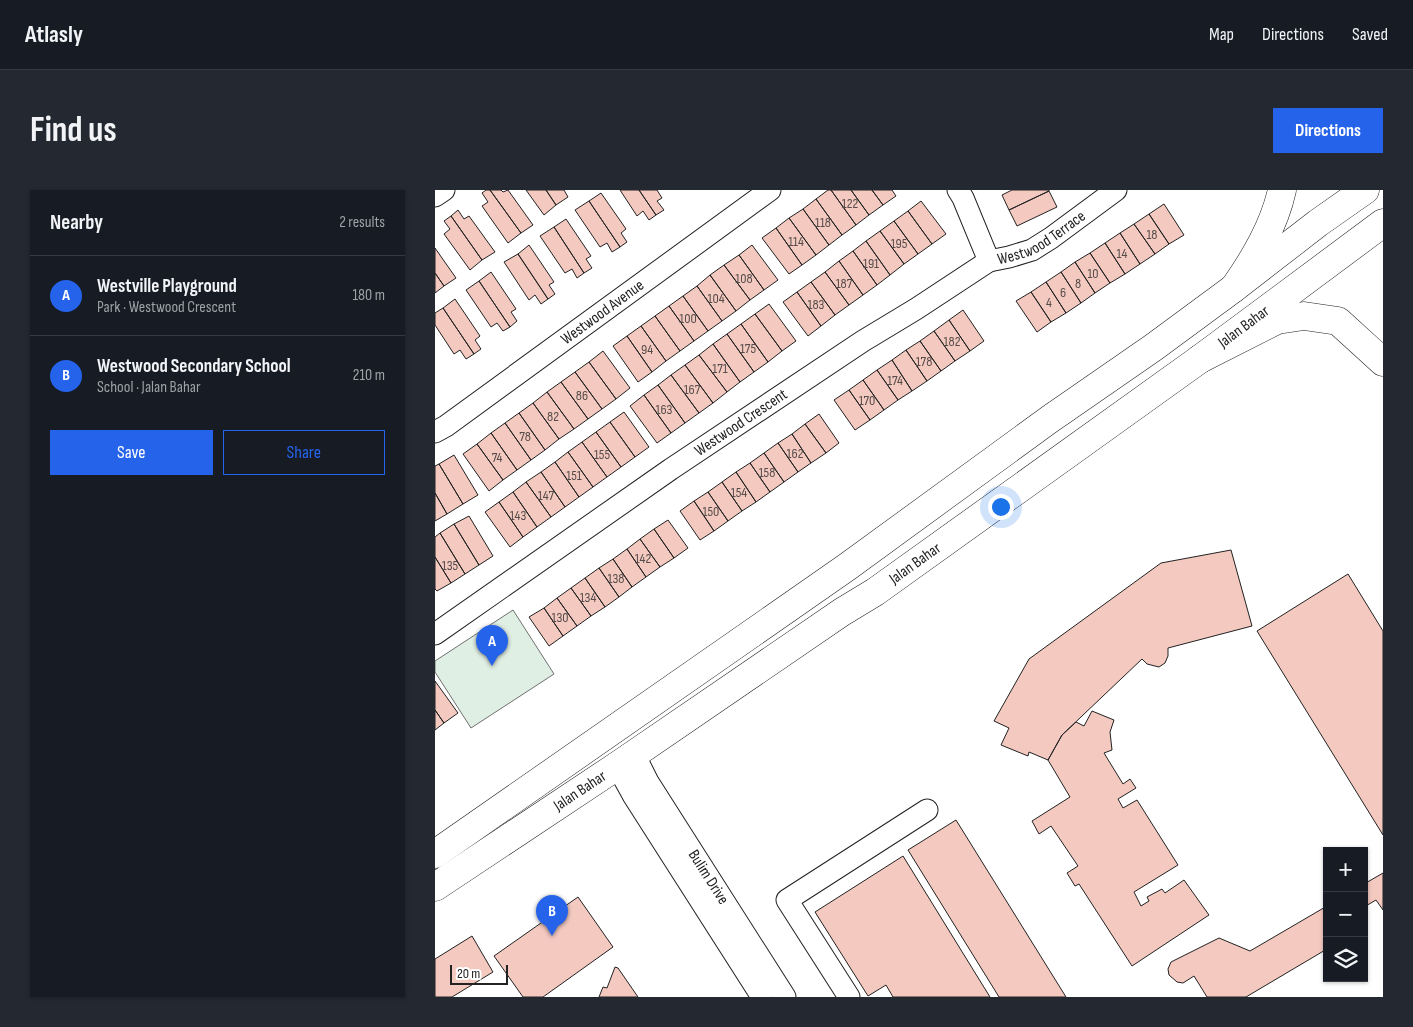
<!DOCTYPE html>
<html lang="en">
<head>
<meta charset="utf-8">
<style>
  body { margin:0; font-family:"Sofia Sans Condensed",sans-serif; background:#242831; color:#f1f3f6 }
  .controls { position:absolute; right:15px; bottom:15px; display:grid; overflow:hidden; border-radius:0px; box-shadow:0 1px 4px #0004 }
  .controls button { width:45px; height:45px; display:grid; place-items:center; padding:0; border:0; border-bottom:1px solid #363941; background:#171b24; color:#f1f3f6; font:25px sans-serif }
  .scale { position:absolute; left:15px; bottom:12px; width:58px; box-sizing:border-box; padding-left:5px; border:2px solid #222; border-top:0; font-size:14px; line-height:18px; white-space:nowrap; color:#222; -webkit-text-stroke:4px #fff; paint-order:stroke }
  .you { position:absolute; left:565px; top:316px; width:18px; height:18px; margin:-12px; border:4px solid #fff; border-radius:50%; background:#1a73e8; box-shadow:0 0 0 8px #1a73e833 }
  .badge { display:grid; place-items:center; width:32px; height:32px; border-radius:50%; background:#2563eb; color:#fff; font-size:16px; font-weight:700 }
  .pin { position:absolute; translate:-50% -41px; filter:drop-shadow(0 1px 2px #0008) }
  .pin::after { content:''; position:absolute; top:26px; width:18px; height:15px; background:inherit; clip-path:polygon(0 0,100% 0,50% 100%) }
  .list { margin:0; padding:0; list-style:none }
  h2 { display:flex; justify-content:space-between; align-items:center; height:65px; margin:0; padding:0 20px; font-size:21px }
  h2 small { font-size:16px; font-weight:400; color:#9ea1a6 }
  .list li { display:grid; grid-template-columns:32px 1fr auto; gap:15px; align-items:center; box-sizing:border-box; height:80px; padding:0 20px; border-top:1px solid #363941 }
  .list b { display:block; font-size:19px; white-space:nowrap }
  .list p { margin:0; font-size:16px; white-space:nowrap; color:#9ea1a6 }
  .list em { font-size:16px; font-style:normal; color:#9ea1a6 }
  .actions { display:flex; gap:10px; padding:15px 20px }
  .actions a { flex:1; padding:11px 0; border:1px solid #2563eb; border-radius:0px; text-align:center; font-size:18px; color:#2563eb }
  .actions .main { background:#2563eb; color:#fff }
  .icon { flex:none; width:28px; height:28px; fill:none; stroke:currentColor; stroke-width:2; stroke-linecap:round; stroke-linejoin:round }
  .map { position:relative; flex:none; width:948px; height:807px; overflow:hidden; border-radius:0px }
  header { display:flex; align-items:center; gap:30px; box-sizing:border-box; height:70px; padding:0 25px; background:#171b24; border-bottom:1px solid #363941 }
  header strong { font-size:24px }
  nav { display:flex; gap:28px; margin-inline-start:auto; font-size:18px }
  .intro { display:flex; align-items:center; justify-content:space-between; box-sizing:border-box; height:120px; padding:0 30px }
  h1 { margin:0; font-size:35px }
  .button { padding:12px 22px; border-radius:0px; background:#2563eb; color:#fff; font-size:18px; font-weight:700 }
  main { display:flex; gap:30px; padding:0 30px }
  aside { flex:1; background:#171b24; border-radius:0px; box-shadow:0 1px 4px #0004 }
  .map>svg:first-child { display:block }
</style>
</head>
<body>
<header>
<strong>Atlasly</strong>
<nav><a>Map</a><a>Directions</a><a>Saved</a></nav>
</header>
<div class="intro"><h1>Find us</h1><a class="button">Directions</a></div>
<main>
<aside>
<h2>Nearby<small>2 results</small></h2>
<ul class="list">
<li><span class="badge">A</span><div><b>Westville Playground</b><p>Park · Westwood Crescent</p></div><em>180 m</em></li>
<li><span class="badge">B</span><div><b>Westwood Secondary School</b><p>School · Jalan Bahar</p></div><em>210 m</em></li>
</ul>
<div class="actions"><a class="main">Save</a><a>Share</a></div>
</aside>
<div class="map">
<svg width="948" height="807" viewBox="0 0 948 807">
  <rect width="100%" height="100%" fill="#fff"/>
  <path fill="#e0efe3" stroke="#6f6f6f" d="M78,420L119,484L36,538L0,482V471Z"/>
  <path fill="#f3c9c0" stroke="#222" d="M51,0H55L86,43L73,53L47,16L53,12L47,3Z
    M55,0H66L68,2L73,0L98,35L86,43Z
    M91,0H111L121,15L109,25Z
    M111,0H129L133,7L121,15Z
    M185,0H204L221,25L214,30L208,21L202,26Z
    M204,0H222L227,8L222,11L229,20L221,25Z
    M393,0H396L421,35L407,45L381,9Z
    M396,0H416L434,25L421,35Z
    M416,0H437L448,15L434,25Z
    M437,0H457L461,6L448,15Z
    M577,0H614V1L574,20L567,5Z
    M614,1L622,17L582,36L574,20Z
    M166,3L191,39L186,43L192,52L185,57L154,11Z
    M381,9L407,45L394,55L368,19Z
    M154,11L185,57L177,62L172,53L165,57L140,20Z
    M486,11L511,44L497,54L473,21Z
    M729,14L749,45L734,54L714,24Z
    M368,19L394,55L381,65L354,28Z
    M23,20L29,29L34,26L60,62L47,70L16,26Z
    M473,21L497,54L483,64L459,31Z
    M714,24L734,54L720,64L699,34Z
    M16,26L47,70L35,80L9,44L15,39L9,31Z
    M354,28L381,65L367,75L341,38Z
    M131,29L156,66L151,69L157,78L149,83L119,37Z
    M459,31L483,64L469,74L445,41Z
    M699,34L720,64L705,74L685,43Z
    M119,37L149,83L142,88L137,79L130,83L105,46Z
    M341,38L367,75L354,84L327,48Z
    M445,41L469,74L455,85L431,51Z
    M685,43L705,74L690,84L670,53Z
    M431,51L455,85L442,95L418,61Z
    M670,53L690,84L675,93L655,63Z
    M94,55L119,92L114,95L120,104L113,109L83,64Z
    M317,55L343,90L329,100L304,65Z
    M0,58L21,88L9,96L0,83Z
    M418,61L442,95L428,105L404,71Z
    M655,63L675,93L660,103L640,72Z
    M83,64L113,109L106,114L100,105L94,110L69,72Z
    M304,65L329,100L315,110L289,75Z
    M404,71L428,105L414,115L390,82Z
    M640,72L660,103L646,113L626,82Z
    M289,75L315,110L301,121L275,85Z
    M56,82L81,119L76,122L82,131L75,137L44,91Z
    M390,82L414,115L400,125L376,92Z
    M626,82L646,113L631,123L611,92Z
    M0,83L9,96L0,103Z
    M275,85L301,121L287,131L262,96Z
    M44,91L75,137L68,141L62,133L56,137L31,100Z
    M376,92L400,125L386,136L362,102Z
    M611,92L631,123L616,132L596,102Z
    M262,96L287,131L273,141L248,106Z
    M362,102L386,136L373,146L348,112Z
    M596,102L616,132L602,142L581,111Z
    M248,106L273,141L259,151L234,116Z
    M20,109L45,146L40,150L46,159L39,164L8,118Z
    M334,114L361,151L347,161L320,124Z
    M234,116L259,151L245,161L220,126Z
    M8,118L39,164L31,169L25,160L19,164L0,135V123Z
    M528,120L549,151L535,161L514,130Z
    M320,124L347,161L333,172L306,134Z
    M220,126L245,161L231,171L206,136Z
    M514,130L535,161L520,171L499,141Z
    M306,134L333,172L319,182L292,144Z
    M206,136L231,171L217,182L192,146Z
    M499,141L520,171L506,181L485,151Z
    M292,144L319,182L305,192L278,154Z
    M192,146L217,182L203,192L178,156Z
    M485,151L506,181L492,191L471,160Z
    M278,154L305,192L292,202L264,165Z
    M471,160L492,191L477,201L457,170Z
    M168,161L195,198L181,209L154,172Z
    M264,165L292,202L278,213L250,175Z
    M457,170L477,201L463,210L442,180Z
    M154,172L181,209L167,219L140,182Z
    M250,175L278,213L264,223L236,185Z
    M442,180L463,210L449,220L428,190Z
    M140,182L167,219L153,229L126,192Z
    M236,185L264,223L250,233L223,195Z
    M428,190L449,220L435,230L414,200Z
    M126,192L153,229L139,239L112,202Z
    M223,195L250,233L236,243L209,205Z
    M414,200L435,230L420,240L399,210Z
    M112,202L139,239L124,249L98,213Z
    M209,205L236,243L222,253L195,216Z
    M98,213L124,249L110,260L84,223Z
    M189,222L214,257L200,267L175,232Z
    M84,223L110,260L96,270L70,233Z
    M384,224L404,253L391,263L370,234Z
    M175,232L200,267L186,277L161,242Z
    M70,233L96,270L82,280L56,243Z
    M370,234L391,263L376,273L357,244Z
    M161,242L186,277L172,287L147,252Z
    M56,243L82,280L68,290L42,254Z
    M357,244L376,273L363,282L343,253Z
    M147,252L172,287L158,297L133,262Z
    M343,253L363,282L349,292L329,263Z
    M42,254L68,290L54,301L28,264Z
    M133,262L158,297L144,307L120,272Z
    M329,263L349,292L335,302L315,273Z
    M19,265L43,305L28,314L4,274Z
    M120,272L144,307L130,317L106,282Z
    M315,273L335,302L321,312L301,282Z
    M4,274L28,314L12,324L0,303V276Z
    M106,282L130,317L116,327L91,292Z
    M301,282L321,312L307,321L287,292Z
    M91,292L116,327L102,337L78,302Z
    M287,292L307,321L293,331L273,302Z
    M78,302L102,337L88,347L64,312Z
    M273,302L293,331L279,341L259,311Z
    M0,303L12,324L0,331Z
    M259,311L279,341L265,350L245,321Z
    M64,312L88,347L75,357L50,322Z
    M34,326L58,366L44,375L19,334Z
    M233,330L253,358L239,368L219,339Z
    M19,334L44,375L30,384L5,343Z
    M219,339L239,368L225,377L205,349Z
    M5,343L30,384L16,393L0,367V347Z
    M205,349L225,377L211,387L192,359Z
    M192,359L211,387L197,397L178,369Z
    M796,360L817,436L733,458V466L730,473L724,477L712,474L707,469L627,545L613,570L594,562L593,566L566,555L574,538L559,531L594,469L726,373Z
    M0,367L16,393L2,401L0,399Z
    M178,369L197,397L184,407L164,378Z
    M164,378L184,407L170,417L150,388Z
    M913,384L948,441V645L822,441Z
    M150,388L170,417L156,426L136,398Z
    M136,398L156,426L142,436L122,408Z
    M122,408L142,436L128,446L109,418Z
    M109,418L128,446L114,456L94,427Z
    M0,491L23,523L9,533L0,520Z
    M0,520L9,533L0,540Z
    M657,521L679,530L675,542L677,560L669,563L688,594L695,589L701,598L683,609L688,618L702,610L743,675L699,702L706,716L714,711L712,707L727,699L730,703L749,690L774,725L697,776L644,694L640,696L632,683L643,676L616,636L604,644L597,631L635,607L613,570L627,545L641,532L649,536Z
    M521,630L631,807H564L473,660Z
    M468,666L555,807H458L451,795L433,806L380,722Z
    M948,683V720L941,710L929,717V694Z
    M143,707L178,757L108,807H88L59,766Z
    M892,716V759L811,807H772L759,786L748,793L742,792L734,785L733,779L736,772L784,748L815,761Z
    M37,746L58,782L17,807H0V769Z
    M180,777L183,778L203,807H164L168,797L172,798Z"/>
  <g fill="none" stroke-linecap="round" stroke-linejoin="round">
    <g stroke="#222" stroke-width="23">
      <g id="minor">
        <path d="M523,0L528,8L554,71"/>
        <path d="M0,6L9,0"/>
        <path id="s1" d="M0,242L11,236L335,0"/>
        <path id="s2" d="M0,444L236,279L428,151L481,119L554,71L574,67L597,60L616,48L681,0"/>
        <path id="s3" d="M199,564L213,592L350,807"/>
        <path d="M182,576L198,605L327,807"/>
        <path d="M414,807L352,710L492,620"/>
      </g>
    </g>
    <g stroke="#222" stroke-width="29">
      <g id="major">
        <path d="M0,664L412,377L615,229L719,157L799,98L883,33L930,0"/>
        <path id="s4" d="M0,697L182,576L407,422L440,402L765,169L948,33"/>
      </g>
    </g>
    <g stroke="#222" stroke-width="29">
      <path id="highway" d="M799,98C820,68 839,36 847,0
        M765,169L842,130L869,126L903,131L948,172"/>
    </g>
    <use href="#minor" stroke="#fff" stroke-width="21"/>
    <use href="#major" stroke="#fff" stroke-width="28"/>
    <use href="#highway" stroke="#fff" stroke-width="28"/>
  </g>
  <g text-anchor="middle" dominant-baseline="central" stroke-width="4" stroke-linejoin="round" paint-order="stroke">
    <g font-size="14" fill="#564c4a">
      <text x="415" y="13">122</text>
      <text x="388" y="32">118</text>
      <text x="717" y="44">18</text>
      <text x="361" y="51">114</text>
      <text x="464" y="53">195</text>
      <text x="687" y="63">14</text>
      <text x="436" y="73">191</text>
      <text x="658" y="83">10</text>
      <text x="309" y="88">108</text>
      <text x="409" y="93">187</text>
      <text x="643" y="93">8</text>
      <text x="628" y="102">6</text>
      <text x="281" y="108">104</text>
      <text x="614" y="112">4</text>
      <text x="381" y="114">183</text>
      <text x="253" y="128">100</text>
      <text x="517" y="151">182</text>
      <text x="313" y="158">175</text>
      <text x="212" y="159">94</text>
      <text x="489" y="171">178</text>
      <text x="285" y="178">171</text>
      <text x="460" y="190">174</text>
      <text x="257" y="199">167</text>
      <text x="147" y="205">86</text>
      <text x="432" y="210">170</text>
      <text x="229" y="219">163</text>
      <text x="118" y="226">82</text>
      <text x="90" y="246">78</text>
      <text x="360" y="263">162</text>
      <text x="167" y="264">155</text>
      <text x="62" y="267">74</text>
      <text x="332" y="282">158</text>
      <text x="139" y="285">151</text>
      <text x="304" y="302">154</text>
      <text x="111" y="305">147</text>
      <text x="276" y="321">150</text>
      <text x="83" y="325">143</text>
      <text x="208" y="368">142</text>
      <text x="15" y="375">135</text>
      <text x="181" y="388">138</text>
      <text x="153" y="407">134</text>
      <text x="125" y="427">130</text>
    </g>
    <g font-size="16" fill="#222" stroke="#fff">
      <text stroke="none"><textPath href="#s2" startOffset="726">Westwood Terrace</textPath></text>
      <text stroke="none"><textPath href="#s1" startOffset="206">Westwood Avenue</textPath></text>
      <text stroke="none"><textPath href="#s4" startOffset="984">Jalan Bahar</textPath></text>
      <text stroke="none"><textPath href="#s2" startOffset="372">Westwood Crescent</textPath></text>
      <text stroke="none"><textPath href="#s4" startOffset="579">Jalan Bahar</textPath></text>
      <text stroke="none"><textPath href="#s4" startOffset="174">Jalan Bahar</textPath></text>
      <text stroke="none"><textPath href="#s3" startOffset="144">Bulim Drive</textPath></text>
    </g>
  </g>
</svg>
<div class="controls">
<button>+</button>
<button>−</button>
<button><svg class="icon" aria-label="layers" viewBox="0 0 24 24"><path d="M12 4l9 5-9 5-9-5zM3 14l9 5 9-5"/></svg></button>
</div>
<div class="scale">20 m</div>
<div class="you"></div>
<div class="pin badge" style="left:57px;top:476px">A</div>
<div class="pin badge" style="left:117px;top:746px">B</div>
</div>
</main>
</body>
</html>
